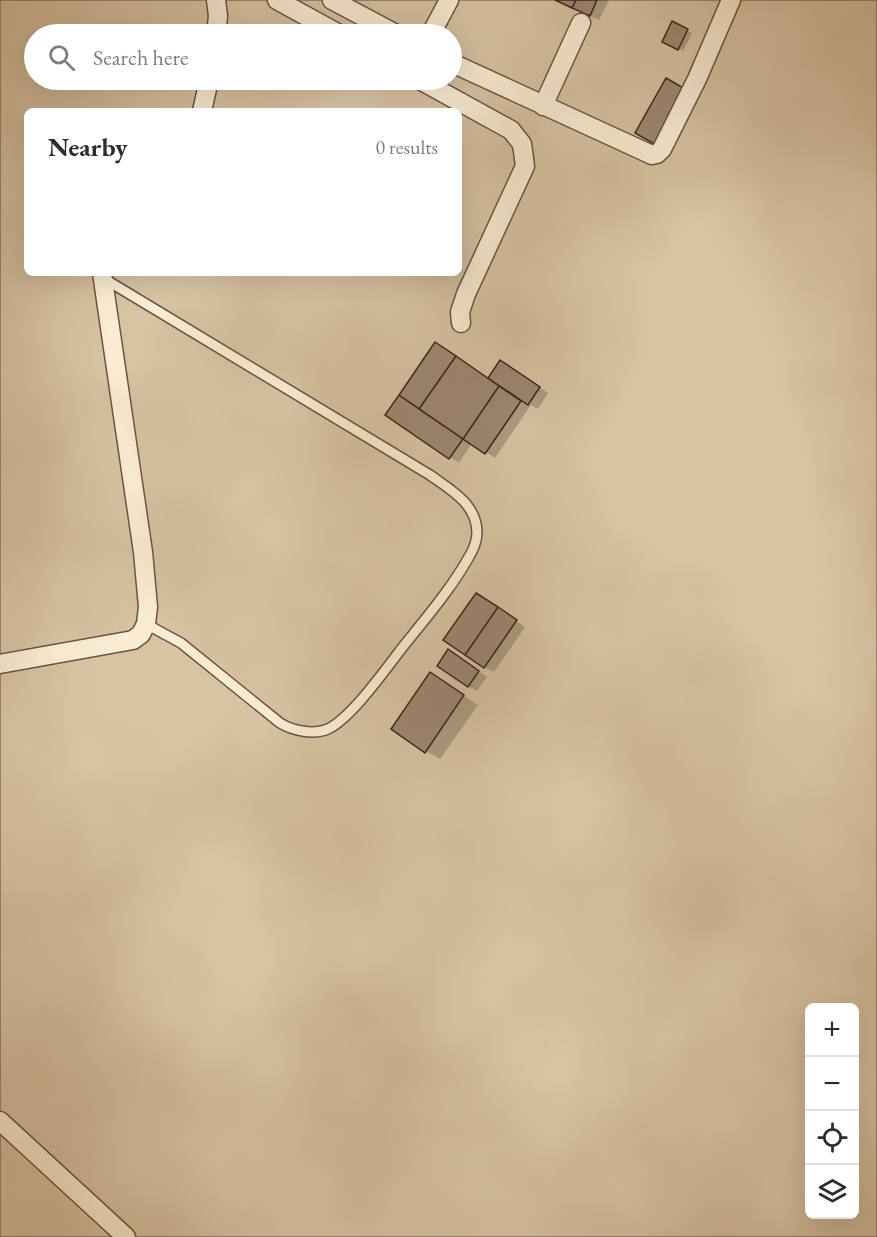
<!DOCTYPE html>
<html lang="en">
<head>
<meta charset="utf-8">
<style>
  body { margin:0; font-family:"EB Garamond",serif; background:#f7f7f7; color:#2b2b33 }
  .controls { position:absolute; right:18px; bottom:18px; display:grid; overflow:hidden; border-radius:9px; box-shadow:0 6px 24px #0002 }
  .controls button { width:54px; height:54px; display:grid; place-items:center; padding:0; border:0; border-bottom:2px solid #e1e1e2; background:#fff; color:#2b2b33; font:30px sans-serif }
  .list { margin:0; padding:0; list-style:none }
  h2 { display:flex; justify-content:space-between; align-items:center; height:78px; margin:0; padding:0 24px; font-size:26px }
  h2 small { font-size:20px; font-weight:400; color:#7c7c81 }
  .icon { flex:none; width:33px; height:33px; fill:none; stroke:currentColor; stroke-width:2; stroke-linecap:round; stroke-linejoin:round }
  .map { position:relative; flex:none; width:877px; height:1237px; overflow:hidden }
  .search { position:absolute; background:#fff; box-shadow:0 6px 24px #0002; left:24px; top:24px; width:438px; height:66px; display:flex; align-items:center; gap:15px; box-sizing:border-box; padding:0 21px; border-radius:33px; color:#7c7c81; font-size:22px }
  .panel { position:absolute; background:#fff; box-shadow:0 6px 24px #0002; left:24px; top:108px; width:438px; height:168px; border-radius:9px }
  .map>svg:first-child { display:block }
</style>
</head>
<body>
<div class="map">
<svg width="877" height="1237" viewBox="0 0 877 1237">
  <rect width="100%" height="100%" fill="#f9e3bf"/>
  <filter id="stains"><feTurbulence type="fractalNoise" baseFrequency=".00333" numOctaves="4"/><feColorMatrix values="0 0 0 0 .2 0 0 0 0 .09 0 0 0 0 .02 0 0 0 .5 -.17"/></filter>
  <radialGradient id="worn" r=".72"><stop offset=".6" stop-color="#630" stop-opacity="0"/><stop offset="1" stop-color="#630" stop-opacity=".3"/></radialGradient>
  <path fill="#d8c3a3" stroke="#887460" stroke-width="1.5" fill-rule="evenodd" d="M0,0H877V1237H0ZM34,34H452V80H34ZM27,111H459V273H27ZM810,1008H854V1214H810Z"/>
  <path fill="#0003" d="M557,0H609L599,20Z
    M672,23L692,33L683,51L663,41Z
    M466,363L489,379L510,367L548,393L538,409L531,405L495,458L472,443L459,463L450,457Z
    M486,600L525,627L494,672L485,667Z
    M458,657L487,677L477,691L468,686Z
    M431,674L478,705L440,759L426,751Z"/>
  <path fill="#9d8771" stroke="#39241c" stroke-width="1.5" d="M555,0H576L572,8Z
    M576,0H597L590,16L572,8Z
    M672,21L688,29L678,50L662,42Z
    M666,78L687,90L656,145L635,133Z
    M435,342L456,356L419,409L399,395Z
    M456,356L499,386L463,439L419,409Z
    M500,360L540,387L528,405L488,378Z
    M499,386L521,401L485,454L463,439Z
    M399,395L463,439L449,459L385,415Z
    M476,593L498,607L465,655L443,640Z
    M498,607L517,620L484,668L465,655Z
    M448,649L479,671L468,687L437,666Z
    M430,672L464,695L425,753L391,729Z"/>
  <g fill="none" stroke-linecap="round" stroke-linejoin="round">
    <g stroke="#695445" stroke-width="12">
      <path id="service" d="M103,278L430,475C451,490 477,504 477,533C477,539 474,549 470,555C452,588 426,618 402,648C385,670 352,717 328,729C314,735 293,731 280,723L181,643L146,624"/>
    </g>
    <g stroke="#695445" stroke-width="21">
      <path id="minor" d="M277,0L339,34
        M332,0L396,34
        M216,34L218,16L216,0
        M431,34L449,0
        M452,63L652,155L657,154L662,149L697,79L731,0
        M420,80L511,130L522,144L525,166L466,294L460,312L461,323
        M543,106L581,23
        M202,111L209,80
        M0,664L133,640L141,634L146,624L148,607L143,552L102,273
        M0,1121L126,1237"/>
    </g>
    <use href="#service" stroke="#fbedd5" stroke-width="9"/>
    <use href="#minor" stroke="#fbedd5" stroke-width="18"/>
  </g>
  <rect width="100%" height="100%" filter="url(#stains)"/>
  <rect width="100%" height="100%" fill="url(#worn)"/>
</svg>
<div class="controls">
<button>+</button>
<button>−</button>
<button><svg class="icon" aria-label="locate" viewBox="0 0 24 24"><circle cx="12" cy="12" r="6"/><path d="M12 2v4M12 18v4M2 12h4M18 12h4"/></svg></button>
<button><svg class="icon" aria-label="layers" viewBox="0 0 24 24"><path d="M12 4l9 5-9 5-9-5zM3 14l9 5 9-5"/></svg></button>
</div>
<div class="search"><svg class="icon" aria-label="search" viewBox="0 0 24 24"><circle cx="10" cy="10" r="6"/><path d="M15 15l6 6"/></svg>Search here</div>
<section class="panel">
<h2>Nearby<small>0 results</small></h2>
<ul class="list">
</ul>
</section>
</div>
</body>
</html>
